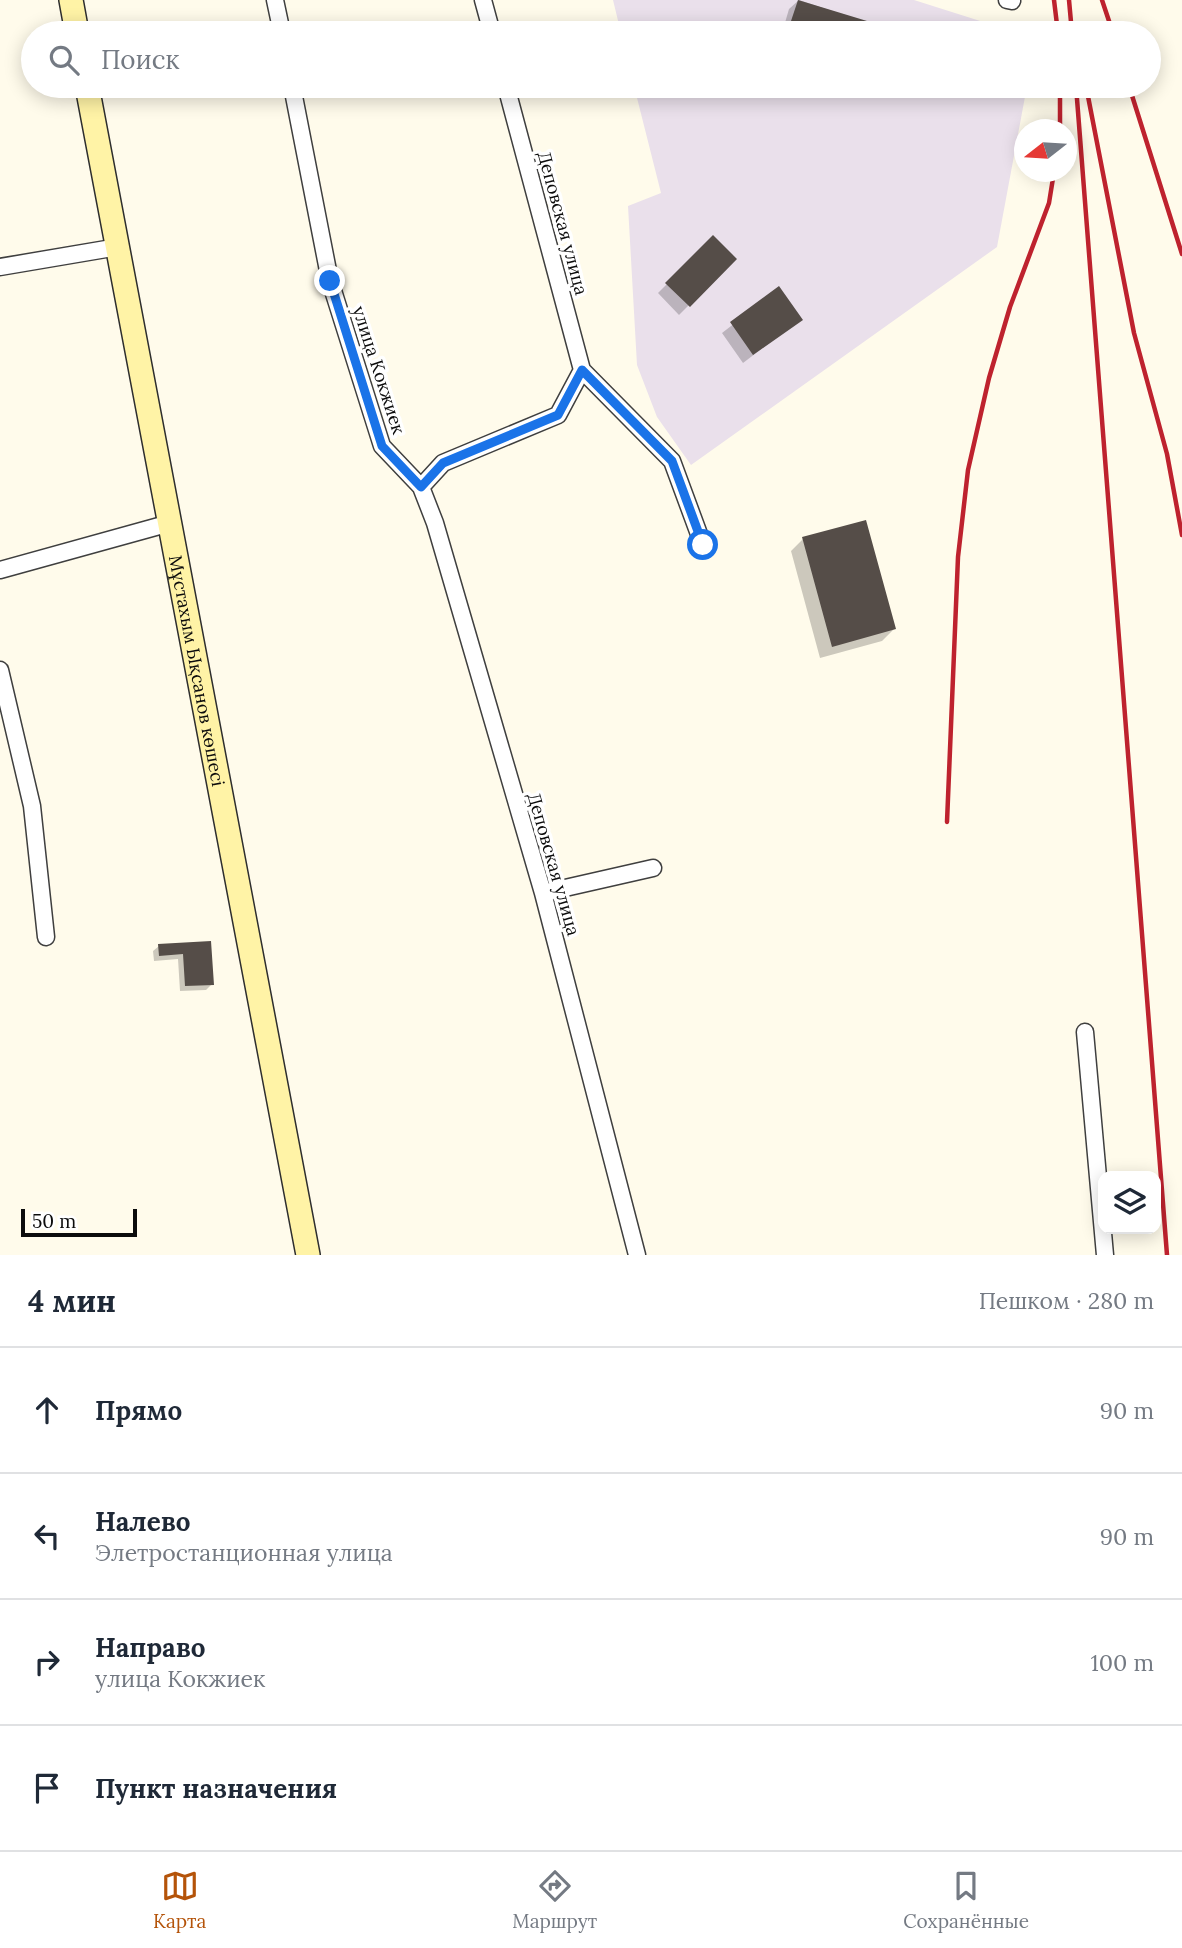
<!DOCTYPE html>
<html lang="ru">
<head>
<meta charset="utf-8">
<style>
  body { margin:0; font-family:Lora,serif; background:#f2f2f3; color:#1f2937 }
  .controls { position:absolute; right:21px; bottom:21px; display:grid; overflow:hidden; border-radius:14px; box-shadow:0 4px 18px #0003 }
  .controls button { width:63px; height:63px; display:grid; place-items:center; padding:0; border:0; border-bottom:2px solid #e0e1e3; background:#fff; color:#1f2937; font:35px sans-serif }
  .compass { position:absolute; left:1014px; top:119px; width:63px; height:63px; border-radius:50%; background:#fff; box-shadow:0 4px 18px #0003; rotate:253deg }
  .scale { position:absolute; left:21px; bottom:18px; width:116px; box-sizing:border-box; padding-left:7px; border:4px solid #0c0c0c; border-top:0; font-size:19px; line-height:24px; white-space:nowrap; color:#0c0c0c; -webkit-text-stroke:5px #fff; paint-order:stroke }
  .stop { position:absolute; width:21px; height:21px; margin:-16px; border:5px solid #1a73e8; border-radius:50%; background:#fff }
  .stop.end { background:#1a73e8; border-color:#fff; box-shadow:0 2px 7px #0008 }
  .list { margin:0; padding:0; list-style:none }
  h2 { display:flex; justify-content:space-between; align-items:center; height:91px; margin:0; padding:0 28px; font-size:30px }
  h2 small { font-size:23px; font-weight:400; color:#747a83 }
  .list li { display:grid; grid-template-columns:46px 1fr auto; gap:21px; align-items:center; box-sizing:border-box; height:126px; padding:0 28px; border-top:2px solid #e0e1e3 }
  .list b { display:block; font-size:26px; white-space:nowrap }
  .list p { margin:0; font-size:23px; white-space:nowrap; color:#747a83 }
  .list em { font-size:23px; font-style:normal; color:#747a83 }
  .icon { flex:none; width:38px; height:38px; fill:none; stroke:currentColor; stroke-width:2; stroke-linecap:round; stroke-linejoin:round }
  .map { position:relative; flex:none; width:1182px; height:1255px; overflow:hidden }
  .search { position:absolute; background:#fff; box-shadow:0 4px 18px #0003; left:21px; right:21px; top:21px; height:77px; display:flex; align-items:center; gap:18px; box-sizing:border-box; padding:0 24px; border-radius:38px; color:#747a83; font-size:26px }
  .sheet { height:595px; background:#fff }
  nav { display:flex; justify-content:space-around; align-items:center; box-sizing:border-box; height:98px; border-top:2px solid #e0e1e3; background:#fff; font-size:19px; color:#747a83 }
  nav a { display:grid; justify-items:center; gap:4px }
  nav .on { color:#b45309 }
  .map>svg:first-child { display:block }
</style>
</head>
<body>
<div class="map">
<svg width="1182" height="1255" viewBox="0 0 1182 1255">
  <rect width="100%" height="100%" fill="#fffbeb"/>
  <path fill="#eae0eb" d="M613,0H914L1018,33H621Z
    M634,86H1027L997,247L691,465L657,417L637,365L628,206L661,193Z"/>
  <path fill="#0003" d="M799,0L865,22L861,33H782L789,9Z
    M713,238L735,259L679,315L658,293Z
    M779,289L801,319L743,363L722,333Z
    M803,539L894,629L882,641L820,658L791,551Z
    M209,943L212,984L206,990L180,991L178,959L154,961L153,951L159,946Z"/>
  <path fill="#554d48" d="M798,0L867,21L863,33H797L788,30Z
    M713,235L737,259L690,307L665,283Z
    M779,286L803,320L753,355L730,322Z
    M866,520L896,629L832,647L802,537Z
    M211,941L214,985L185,986L183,954L159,956L158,944Z"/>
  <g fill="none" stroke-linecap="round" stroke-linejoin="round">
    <g stroke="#3f3f3f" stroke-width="19">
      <path id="minor" d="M275,0L282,33
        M483,0L492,33
        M1007,0L1012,1
        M292,86L330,281L382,446L421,487L435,523L543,893L637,1255
        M506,86L582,370L672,461L703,545
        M0,267L118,247
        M421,487L443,463L558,415L582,370
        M0,570L170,523
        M0,670L32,806L46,937
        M543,893L653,868
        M1085,1032L1105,1255"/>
    </g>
    <g stroke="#2e2e2e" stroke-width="26">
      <g id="secondary">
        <path d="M71,0L77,33"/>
        <path id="s1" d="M87,86L308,1255"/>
      </g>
    </g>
    <use href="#minor" stroke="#fff" stroke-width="16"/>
    <use href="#secondary" stroke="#fff3a6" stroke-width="23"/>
    <path stroke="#be222e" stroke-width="4.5" d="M1054,0L1058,33
      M1069,0L1072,33
      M1102,0L1113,33
      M1076,86L1167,1255
      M1086,86L1134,333L1167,454L1182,535
      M1129,86L1182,254
      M1060,130V86
      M947,822L958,557L968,470L989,378L1010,307L1049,203L1054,172"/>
  </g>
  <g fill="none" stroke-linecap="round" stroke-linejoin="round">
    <path stroke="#1a73e8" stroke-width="9" d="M330,281L382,446L421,487L443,463L558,415L582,370L672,461L703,545"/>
  </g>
  <g text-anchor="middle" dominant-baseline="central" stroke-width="7" stroke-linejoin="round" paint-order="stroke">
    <g font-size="18" fill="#0c0c0c" stroke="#fff">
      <text transform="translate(563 223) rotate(75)">Деповская улица</text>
      <text transform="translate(379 370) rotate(72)">улица Кокжиек</text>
      <text stroke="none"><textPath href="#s1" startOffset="595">Мұстахым Ықсанов көшесі</textPath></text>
      <text transform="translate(554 864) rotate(74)">Деповская улица</text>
    </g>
  </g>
</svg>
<div class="controls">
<button><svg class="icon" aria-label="layers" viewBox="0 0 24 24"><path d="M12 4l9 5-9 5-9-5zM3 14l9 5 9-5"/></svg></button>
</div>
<svg class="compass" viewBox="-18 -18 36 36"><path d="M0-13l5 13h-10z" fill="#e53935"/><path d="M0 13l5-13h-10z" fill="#747a83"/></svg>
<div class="scale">50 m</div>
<div class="stop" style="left:703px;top:545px"></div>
<div class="stop end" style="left:330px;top:281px"></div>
<div class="search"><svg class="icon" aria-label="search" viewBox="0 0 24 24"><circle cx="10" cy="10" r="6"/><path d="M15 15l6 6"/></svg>Поиск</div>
</div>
<section class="sheet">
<h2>4 мин<small>Пешком · 280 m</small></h2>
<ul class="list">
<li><svg class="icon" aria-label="ahead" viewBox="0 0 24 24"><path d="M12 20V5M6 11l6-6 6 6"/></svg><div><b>Прямо</b></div><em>90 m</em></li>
<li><svg class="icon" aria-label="left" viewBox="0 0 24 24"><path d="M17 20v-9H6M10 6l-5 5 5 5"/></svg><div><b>Налево</b><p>Элетростанционная улица</p></div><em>90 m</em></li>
<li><svg class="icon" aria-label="right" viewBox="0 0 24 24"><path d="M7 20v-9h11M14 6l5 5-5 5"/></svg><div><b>Направо</b><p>улица Кокжиек</p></div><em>100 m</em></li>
<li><svg class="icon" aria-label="arrive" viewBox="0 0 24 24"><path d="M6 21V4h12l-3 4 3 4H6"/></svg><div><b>Пункт назначения</b></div></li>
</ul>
</section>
<nav>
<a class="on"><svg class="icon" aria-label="map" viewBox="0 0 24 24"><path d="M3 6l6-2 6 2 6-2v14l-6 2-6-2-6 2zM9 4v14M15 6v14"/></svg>Карта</a>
<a><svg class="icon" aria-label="directions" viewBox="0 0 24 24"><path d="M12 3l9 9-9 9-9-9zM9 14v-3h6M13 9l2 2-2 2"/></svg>Маршрут</a>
<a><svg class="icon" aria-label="saved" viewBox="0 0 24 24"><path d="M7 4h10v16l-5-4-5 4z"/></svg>Сохранённые</a>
</nav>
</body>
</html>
